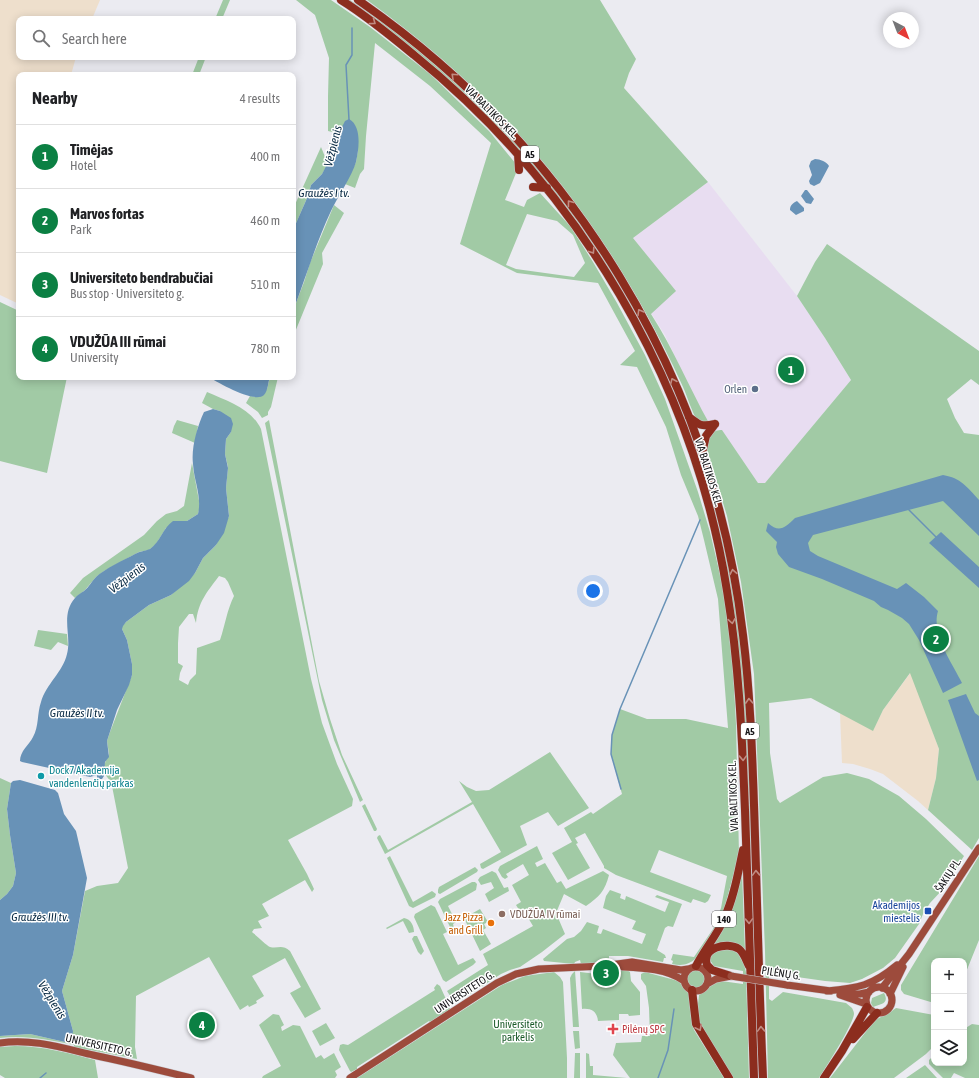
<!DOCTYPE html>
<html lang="en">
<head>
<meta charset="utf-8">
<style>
  body { margin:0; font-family:"Asap Condensed",sans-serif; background:#f6f6f6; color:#202124 }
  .controls { position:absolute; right:12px; bottom:12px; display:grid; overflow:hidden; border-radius:8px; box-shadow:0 2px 10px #0003 }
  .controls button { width:36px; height:36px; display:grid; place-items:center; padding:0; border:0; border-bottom:1px solid #e0e0e0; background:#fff; color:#202124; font:20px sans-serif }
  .compass { position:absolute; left:883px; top:12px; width:36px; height:36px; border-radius:50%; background:#fff; box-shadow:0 2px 10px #0003; rotate:138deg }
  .you { position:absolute; left:593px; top:591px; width:14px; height:14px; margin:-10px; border:3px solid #fff; border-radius:50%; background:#1a73e8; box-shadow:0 0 0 6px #1a73e833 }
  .badge { display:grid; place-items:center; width:26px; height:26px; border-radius:50%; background:#0b8043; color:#fff; font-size:13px; font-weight:700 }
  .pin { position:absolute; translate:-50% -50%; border:2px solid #fff; box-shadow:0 1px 4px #0006 }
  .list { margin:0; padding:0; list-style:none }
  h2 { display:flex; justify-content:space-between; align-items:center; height:52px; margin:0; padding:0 16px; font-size:17px }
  h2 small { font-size:13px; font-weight:400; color:#757577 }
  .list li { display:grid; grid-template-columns:26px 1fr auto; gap:12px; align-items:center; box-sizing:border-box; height:64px; padding:0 16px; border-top:1px solid #e0e0e0 }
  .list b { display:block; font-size:15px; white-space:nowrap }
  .list p { margin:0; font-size:13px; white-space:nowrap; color:#757577 }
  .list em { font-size:13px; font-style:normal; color:#757577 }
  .icon { flex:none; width:22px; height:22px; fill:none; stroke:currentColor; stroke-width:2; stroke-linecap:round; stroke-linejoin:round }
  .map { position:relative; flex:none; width:979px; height:1078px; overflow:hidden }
  .search { position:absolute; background:#fff; box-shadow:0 2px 10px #0003; left:16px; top:16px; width:280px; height:44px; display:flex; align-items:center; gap:10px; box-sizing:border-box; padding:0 14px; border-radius:8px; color:#757577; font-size:15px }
  .panel { position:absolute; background:#fff; box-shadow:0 2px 10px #0003; left:16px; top:72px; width:280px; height:308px; border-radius:8px }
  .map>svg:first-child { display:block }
</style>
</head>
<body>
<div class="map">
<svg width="979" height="1078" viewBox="0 0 979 1078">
  <rect width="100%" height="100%" fill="#ebebf1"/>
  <path fill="#e8ddf1" d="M708,182L797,296L825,338L851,380L765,483H758L722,431L718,430L713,432L691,391L665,335L651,313L675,291L633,238Z"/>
  <path fill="#eedfcc" d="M0,0H100L92,19H19V57H76L71,75H19V304L0,295Z
    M911,672L939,749L936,778L928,810L918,801L883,774L870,769L853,764L842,763L840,713L873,730L883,710Z"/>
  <path fill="#a1caa5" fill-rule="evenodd" d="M223,0H230L222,19H215Z
    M296,0H331L370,27L430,74L489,131L516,164V173L505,200L524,207L527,200L540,193L570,226L593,262L617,303L645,355L665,399L698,492L710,532L722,583L732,649L736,724L739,854L724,910L718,926L696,958C689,965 682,966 672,964L673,961L671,960L673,954L694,957L713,929L721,908L727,876L659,850L650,872L711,895L708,901L705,903L693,899L691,903L616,875L604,868V866L585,833L575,838L578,843L576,844L590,868L568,880L552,853L572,842L564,828L591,812L593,814L622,794L611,754L612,735L620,709L647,719H686L728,728L718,599L704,540L698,516L681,475L666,427L637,367L620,365L635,351L598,283L517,273L460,244L491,143L430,86L375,43L366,136L364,169L360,174L355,188L345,184L356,162L358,150L341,129L340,134L328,131V96L329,58L315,15ZM527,214L557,221L573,235L585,263L574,277L516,269L506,265Z
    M347,0H350C387,24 420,51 452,80C497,121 541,168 577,218C649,318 699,435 727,556C740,612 743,671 747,728L760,1078H757L744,713L742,681L735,619L729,576L718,527L696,456L619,286L576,220L525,157L500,129L470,99L398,37Z
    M367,0H600L636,59L629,73L624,88L708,182L633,238L676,291L651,314C673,348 689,387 709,423L697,420C691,410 688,398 683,387C670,358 655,329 639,301C570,179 481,82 367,0Z
    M199,57H206L199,75H192Z
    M321,147L328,164L322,174L311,185L308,196L293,230V209Z
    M334,205L344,213L322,253L323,264L293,337V311L304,282L310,263Z
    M827,244L979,351V385L971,379L947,399L955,418L964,433L979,435V838L972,850L928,810L936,778L939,749L910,673L883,710L873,731L811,698L769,703L770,753L777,799L780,803L823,777L847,773L869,779L899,796L926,819L964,856L944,888L930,903L923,914L919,924L895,958L883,968L862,979L850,983L825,981L769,973V999L772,1001L783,992L846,1003L852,1008C853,1010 854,1012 854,1014C853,1025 826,1067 819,1078H768L765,951L754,674L741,582L727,516L707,450C707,441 711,429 722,430L758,483H765L851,380L825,338L797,296L815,262Z
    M0,302L19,311V377H67L47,473L0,461Z
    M270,377H278L271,407L268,412V415L262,418L258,412L246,403L250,396L259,397L267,389Z
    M207,392C227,401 251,408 261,429L311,679L322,723L337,764L353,799L352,806L288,840L307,874L314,889L312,892L305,880L262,904L269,916L258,921L262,928L254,929L252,932C256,935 266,945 270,947C278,949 282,944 290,951L321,1009L305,1018L290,993L301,987L285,958L252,976L264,996L256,1001L257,1003L249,1007L248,1005L240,1010L209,957L136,996L135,1047L137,1059L74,1047V1045C50,1040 25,1035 0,1038V1036L30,1034L65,1042L73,1031L62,991L73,955L85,891L97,886L118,883L128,868L112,786L111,782L104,773V765L109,754L107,741L110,732L132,675V664L127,640L122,629V626L126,622L149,605L171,595L195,573L203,558L216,545L229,516L226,488L228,467L225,454L226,439L231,432L220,411L213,409L202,403ZM219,576L225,578L228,582L234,596C227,610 225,625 220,640L197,648L196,674L190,680L188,685L179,680L180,673L183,666L178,663V643L179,627L189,614H193L196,623C198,602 207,592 219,576Z
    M177,420L198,426L195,443L172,433L174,426Z
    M269,420L319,681L330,719L342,755L363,800L360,802L334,740L322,700L265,423Z
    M192,463L200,506L198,514L187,521H180L166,528L156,544L149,550L139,552L104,571L96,577L85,590L75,598L70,593L83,578L144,535L157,521L166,514L177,511L184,506Z
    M38,630L67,634L68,646L58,642L51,650L34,646Z
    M550,752L589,808L558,826L548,812L520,826L527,845L483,869L481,868L480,864L501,852L473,804L385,854L377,838L378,836L380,835L388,850L472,802L459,781L467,787L476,791L489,790Z
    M0,778L11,783L7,809L10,835L16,873L13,886L7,894L0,900Z
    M365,804L377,829L376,831H374L362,806Z
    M537,846L543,859L535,863L537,867L545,863L557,883L561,881L566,889L603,871L609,875C605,891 599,897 586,906L564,894L556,913L565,934L542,952L520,967L510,970L501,974L456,1003L454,1002L447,991L488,965L483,954L533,926L527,916L524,918L516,905L521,902L512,885L529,875L523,864L506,874L508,877L505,879L502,877L498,870L500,866Z
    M390,856L413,902L432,891L436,894L435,897L413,908L409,906L387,858Z
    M979,856V940L964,977V961H934V1003L904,994L901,990V985Z
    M475,867L478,870L477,872L440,894L438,893V890L439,887Z
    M492,871L496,873L504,888L508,887L509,891L489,902L485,894L494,888L491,882L481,885L478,880L480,877Z
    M742,872L745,951C732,940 726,941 710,947Z
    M472,882H475L477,884L476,890L448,906L456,922L453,924L454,928L451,929L438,902L440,899Z
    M610,890L621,894L620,898L625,900L626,896L665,912L669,902L655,897L657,895L682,904L673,927L668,926L665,928L657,950L665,955L666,958H664L663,962L628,956H609V960L597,963L581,964L580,960L575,962L574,964L544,961L543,959L567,939L574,937L581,931L587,922L599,926L597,933L601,934L603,929L642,944L646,934L632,929L636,921L603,908L606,896Z
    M431,905L435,907L447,932L443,934L458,965L473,958L476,962L473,965L446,982L443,980L414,917L415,914Z
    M480,909L488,922L484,924L486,928L483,930L491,944L480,951L464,918Z
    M404,918C411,919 414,926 414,932L409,933L403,921L387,929L386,928Z
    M414,936H417L424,951L421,955L418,952L412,939Z
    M722,947C740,951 742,953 746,972L749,1078H732L699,1023L697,1013L699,995L715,982L721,981L743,984V971L714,966L710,960H708L709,957Z
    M625,969L630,972L631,981L640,992V1015L629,1016L628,1014H619V1020L598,1021C597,1012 592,1008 582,1009L580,972L597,974L598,975L612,974V971Z
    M687 979a9 9 0 1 1 18 0a9 9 0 1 1-18 0Z
    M575,971L579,1027H573L570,978L572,974Z
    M554,972L560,977L563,982L567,1058V1078H357L502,985L525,976Z
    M645,972L675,980L680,982L690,995L691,1019L694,1030L724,1078H630L613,1055L616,1043L641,1042L642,1036H650L649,1008L646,986L641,979V974Z
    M437,984L440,986L450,1008L449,1010L430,1022L429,1021L357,1067V1069L351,1072L350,1071L339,1050L340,1045L343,1044L348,1045L435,990L434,988Z
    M884,993C890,1004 880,1004 873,1007L871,1003L872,998Z
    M896,1008L934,1015V1046L926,1054L894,1078H830L875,1020L889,1013Z
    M273,1014L279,1015L284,1025L281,1027L282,1031L293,1025L300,1026L316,1058L321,1055L324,1059L334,1053L341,1067L335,1071L337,1075L335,1078H262L263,1076L281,1066L259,1025Z
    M326,1023L335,1038L320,1046L312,1031Z
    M972,1024L979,1025V1078H965L954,1073L951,1078H943L929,1064V1060L934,1055V1063H964V1029Z
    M573,1031H579L580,1048L575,1049Z
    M15,1046C42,1046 69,1053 95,1060L98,1078H5L0,1075V1047Z
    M575,1053H580V1078H574Z
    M586,1053L589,1054L590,1066H593V1075L627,1078H586Z
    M925,1065L937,1078H906Z"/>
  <path fill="#6892b7" d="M349,119C362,126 359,149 356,162C352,176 338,196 331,211C316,243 306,277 293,311V230L308,196L311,185L322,174L337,145L341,129L345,121Z
    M815,159C820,159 827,162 829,166L820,183L814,186L810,184L809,181L812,175L809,166L811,161Z
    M805,190H807L814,199L811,204L806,203L801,196Z
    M797,201L804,208V211L796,215L790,210C790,205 793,203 797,201Z
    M208,377H270C268,382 268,391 264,395C254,404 218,382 208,377Z
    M213,409L220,411L231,418L233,424L231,432L226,439L225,454L228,468L226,488L229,516L224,533L216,545L203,558L195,573L189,581L171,595L149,605L126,622L123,626L122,629L127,640L132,664V675L129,685L117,710L107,741L109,757L105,762L104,776L102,779H97V775L90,777L22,762L20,761C20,751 29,745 33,737C39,727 37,713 41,702C46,684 63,672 67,654C72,636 60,615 75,598C77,595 81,593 84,591C89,587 92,581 96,577C104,569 124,560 135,554C140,551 145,551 150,549C160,542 163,528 173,521H187L198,514C202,497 194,481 193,464C191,448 197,427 204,412Z
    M943,475C961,478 967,487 979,500V536L943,501L813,535L808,543L810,551L818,556L897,589L906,583L924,597L938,611C931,634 952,663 962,683L943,693L919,640L909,624L902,618L888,610L881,607L874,601L822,579L789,567L778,554L776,547L777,542L766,531L768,523C779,533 785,528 795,518Z
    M941,532L979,567V588L929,543Z
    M966,694L975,713L979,716V780L977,781L948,700Z
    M20,780L55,790L58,793L64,814L76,831L87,878L73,955L62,991L73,1031L72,1038L69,1042H65L30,1034L0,1036V900L7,894L13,886L16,873L10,835L7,809L11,783L13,781Z"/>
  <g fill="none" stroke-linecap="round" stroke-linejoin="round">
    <path stroke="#6892b7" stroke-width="1.5" d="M349,120L346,65L352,55V28
      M909,510L936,537
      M621,789L611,754L612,735L620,709L700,520
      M40,1078L46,1073
      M658,1078L668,1050L674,1009"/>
    <g stroke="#c9c9ce" stroke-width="8">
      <path id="major" d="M684 979a12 12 0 1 1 24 0a12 12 0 1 1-24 0Z
        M623,967C644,968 667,969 684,981
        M707,984L716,979L731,976
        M787,985L831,991
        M866 1000a13 13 0 1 1 26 0a13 13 0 1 1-26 0Z
        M882,988L909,954L979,848
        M827,991C858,988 872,986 897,965
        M843,993L860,994L869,992
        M890,994L903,967
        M840,995L866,1004
        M0,1043C31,1038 63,1048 93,1055C126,1062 159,1070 191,1078
        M350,1078L497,983L516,974L539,969L603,966L632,962L681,970L688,969"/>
    </g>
    <g stroke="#c9c9ce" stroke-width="9">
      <path id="highway" d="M341,0C367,16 391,36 414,55C578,188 694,382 727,591C739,664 742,736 745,810C748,899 751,989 754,1078
        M358,0C571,147 713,377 743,635C750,691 752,748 754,805C757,896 759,987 763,1078
        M518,154L519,170
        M533,187L547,188
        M689,417C699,425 701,427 715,424
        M702,453L706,436L715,424
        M696,966C704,950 717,935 724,919C734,897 738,873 743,850
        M731,976L712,970L707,965C701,948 727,941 739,949C744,953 746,960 749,966
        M692,990L696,1024L729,1078
        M853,1039L877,1013
        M824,1078L842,1051L867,1007"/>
    </g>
    <use href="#major" stroke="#9d4b3c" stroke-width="7"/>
    <use href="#highway" stroke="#8c2d1e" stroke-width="8"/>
    <g stroke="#c9c9ce" stroke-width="8" stroke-linecap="butt">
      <path id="major-bridge" d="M731,976L787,985"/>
    </g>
    <use href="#major-bridge" stroke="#9d4b3c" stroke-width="7"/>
  </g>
  <defs><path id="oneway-chevron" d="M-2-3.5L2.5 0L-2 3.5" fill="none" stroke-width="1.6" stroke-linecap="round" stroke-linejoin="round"/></defs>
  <g stroke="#c08c83">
    <use href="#oneway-chevron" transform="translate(373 22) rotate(36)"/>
    <use href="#oneway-chevron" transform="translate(454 76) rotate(-137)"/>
    <use href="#oneway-chevron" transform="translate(570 203) rotate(-127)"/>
    <use href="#oneway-chevron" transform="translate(592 251) rotate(57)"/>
    <use href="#oneway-chevron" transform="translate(640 312) rotate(-120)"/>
    <use href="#oneway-chevron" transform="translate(673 381) rotate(-113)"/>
    <use href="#oneway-chevron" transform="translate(733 572) rotate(-101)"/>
    <use href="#oneway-chevron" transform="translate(732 621) rotate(81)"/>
    <use href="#oneway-chevron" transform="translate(749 701) rotate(-93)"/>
    <use href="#oneway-chevron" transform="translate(743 758) rotate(88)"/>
    <use href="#oneway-chevron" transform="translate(756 873) rotate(-92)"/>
    <use href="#oneway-chevron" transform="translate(749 921) rotate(88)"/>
    <use href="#oneway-chevron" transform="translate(699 1028) rotate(63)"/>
    <use href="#oneway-chevron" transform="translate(761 1029) rotate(-92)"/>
  </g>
  <circle fill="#5c6f8a" stroke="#fff" stroke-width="1.5" cx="755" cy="389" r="4"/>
  <circle fill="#0f9aa8" stroke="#fff" stroke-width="1.5" cx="41" cy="776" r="4"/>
  <rect fill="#1a4fb4" stroke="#fff" stroke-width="1.5" x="924" y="907" width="8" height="8" rx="2"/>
  <circle fill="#8d6e63" stroke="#fff" stroke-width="1.5" cx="502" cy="914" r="4"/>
  <circle fill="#e8710a" stroke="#fff" stroke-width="1.5" cx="491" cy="923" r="4"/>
  <path fill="#e0444e" stroke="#fff" stroke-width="1.5" d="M611 1023h4v4h4v4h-4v4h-4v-4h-4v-4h4z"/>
  <g text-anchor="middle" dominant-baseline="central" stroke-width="3" stroke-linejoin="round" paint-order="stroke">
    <g fill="#fff" stroke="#5c5c5e" stroke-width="1">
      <rect x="521" y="146" width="18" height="16" rx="3"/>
      <rect x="741" y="723" width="18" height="16" rx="3"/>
      <rect x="712" y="911" width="24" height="16" rx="3"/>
    </g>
    <g font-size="10" font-weight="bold" fill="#161619">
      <text x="530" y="154">A5</text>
      <text x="750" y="731">A5</text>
      <text x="724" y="919">140</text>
    </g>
    <g font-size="11" fill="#161619" stroke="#fff">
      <text transform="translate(492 112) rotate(45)">VIA BALTIKOS KEL.</text>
      <text transform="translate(709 472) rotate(73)">VIA BALTIKOS KEL.</text>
      <text transform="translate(733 796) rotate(-92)">VIA BALTIKOS KEL.</text>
      <text transform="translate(948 875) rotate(-57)">ŠAKIŲ PL.</text>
      <text transform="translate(781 973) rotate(9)">PILĖNŲ G.</text>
      <text transform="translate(464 992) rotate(-33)">UNIVERSITETO G.</text>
      <text transform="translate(99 1045) rotate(13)">UNIVERSITETO G.</text>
    </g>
    <g font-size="11" fill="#4e5e75" stroke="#fff" text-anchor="end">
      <text x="747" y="389">Orlen</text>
    </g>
    <g font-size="11" fill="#0d838f" stroke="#fff" text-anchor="start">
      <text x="49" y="770">Dock7 Akademija<tspan x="49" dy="13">vandenlenčių parkas</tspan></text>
    </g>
    <g font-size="11" fill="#164399" stroke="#fff" text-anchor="end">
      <text x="920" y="905">Akademijos<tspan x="920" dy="13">miestelis</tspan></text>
    </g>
    <g font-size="11" fill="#785e54" stroke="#fff" text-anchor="start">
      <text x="510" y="914">VDUŽŪA IV rūmai</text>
    </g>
    <g font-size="11" fill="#c56008" stroke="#fff" text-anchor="end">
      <text x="483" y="917">Jazz Pizza<tspan x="483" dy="13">and Grill</tspan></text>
    </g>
    <g font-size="11" fill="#195928" stroke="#fff">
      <text x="518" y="1024">Universiteto<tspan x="518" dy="13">parkelis</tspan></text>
    </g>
    <g font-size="11" fill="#be3a42" stroke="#fff" text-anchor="start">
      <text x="622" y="1029">Pilėnų SPC</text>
    </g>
    <g font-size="12" font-style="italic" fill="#0a2b45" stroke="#fff">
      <text transform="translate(333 146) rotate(-76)">Vėžpienis</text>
      <text x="324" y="193">Graužės I tv.</text>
      <text transform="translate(127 578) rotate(-37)">Vėžpienis</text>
      <text x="77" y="713">Graužės II tv.</text>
      <text x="40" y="917">Graužės III tv.</text>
      <text transform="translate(52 1000) rotate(58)">Vėžpienis</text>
    </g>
  </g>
</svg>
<div class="controls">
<button>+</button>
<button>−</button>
<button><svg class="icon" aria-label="layers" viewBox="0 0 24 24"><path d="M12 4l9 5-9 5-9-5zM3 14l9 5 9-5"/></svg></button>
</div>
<svg class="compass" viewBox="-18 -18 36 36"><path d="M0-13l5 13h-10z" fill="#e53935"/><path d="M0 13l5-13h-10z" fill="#757577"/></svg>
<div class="you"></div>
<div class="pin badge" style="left:791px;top:370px">1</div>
<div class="pin badge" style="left:936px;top:639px">2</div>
<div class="pin badge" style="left:606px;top:973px">3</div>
<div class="pin badge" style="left:202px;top:1025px">4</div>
<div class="search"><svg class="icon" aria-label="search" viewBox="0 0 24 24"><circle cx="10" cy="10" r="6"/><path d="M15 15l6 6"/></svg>Search here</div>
<section class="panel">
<h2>Nearby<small>4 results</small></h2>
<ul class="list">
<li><span class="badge">1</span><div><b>Timėjas</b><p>Hotel</p></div><em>400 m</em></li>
<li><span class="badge">2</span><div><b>Marvos fortas</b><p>Park</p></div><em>460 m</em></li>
<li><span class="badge">3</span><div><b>Universiteto bendrabučiai</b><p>Bus stop · Universiteto g.</p></div><em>510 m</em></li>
<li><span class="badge">4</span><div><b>VDUŽŪA III rūmai</b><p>University</p></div><em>780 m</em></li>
</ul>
</section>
</div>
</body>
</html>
